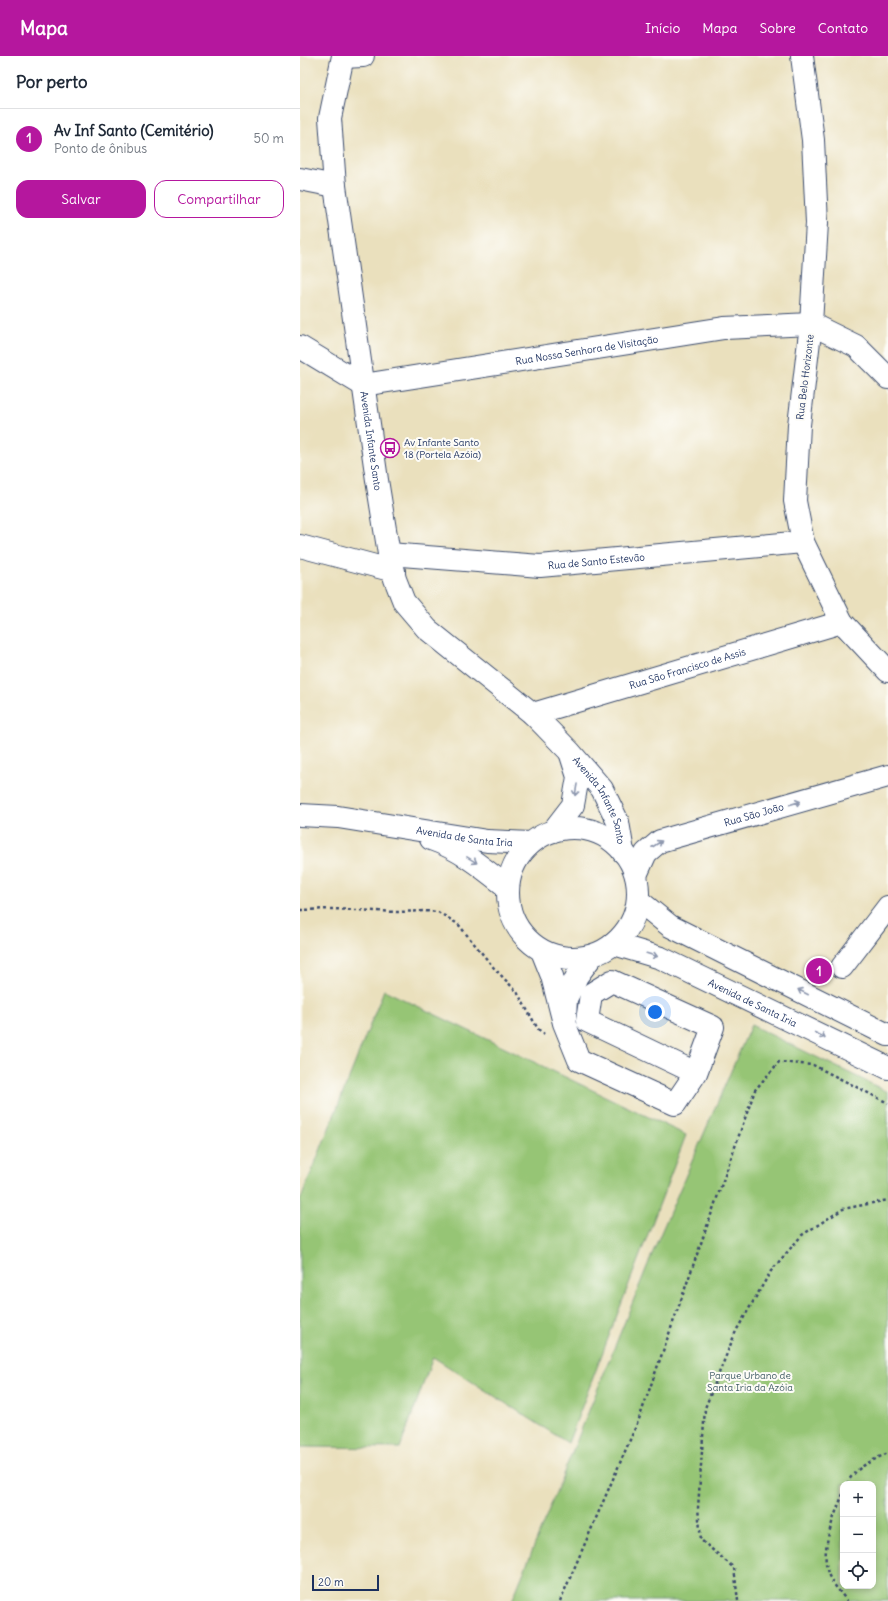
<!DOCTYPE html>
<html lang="pt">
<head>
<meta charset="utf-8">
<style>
  body { margin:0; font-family:Delius,sans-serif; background:#f6f6f7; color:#1f2937 }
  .controls { position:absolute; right:12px; bottom:12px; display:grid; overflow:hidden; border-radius:8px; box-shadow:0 2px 6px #0003 }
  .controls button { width:36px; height:36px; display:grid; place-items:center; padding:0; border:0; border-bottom:1px solid #e0e1e3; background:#fff; color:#1f2937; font:20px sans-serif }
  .scale { position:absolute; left:12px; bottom:10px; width:67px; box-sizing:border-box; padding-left:4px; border:2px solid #1b2f5e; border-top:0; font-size:11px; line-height:14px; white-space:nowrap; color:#1b2f5e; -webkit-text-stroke:3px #fdfcf7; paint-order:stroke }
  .you { position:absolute; left:355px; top:956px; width:14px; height:14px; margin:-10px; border:3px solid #fff; border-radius:50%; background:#1a73e8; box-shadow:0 0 0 6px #1a73e833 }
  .badge { display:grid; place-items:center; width:26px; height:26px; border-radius:50%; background:#b5179e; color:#fff; font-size:13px; font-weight:700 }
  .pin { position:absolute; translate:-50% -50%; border:2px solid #fff; box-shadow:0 1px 4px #0006 }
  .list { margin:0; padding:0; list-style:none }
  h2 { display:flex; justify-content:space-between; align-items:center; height:52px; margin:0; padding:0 16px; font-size:17px }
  h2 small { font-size:13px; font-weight:400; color:#747a83 }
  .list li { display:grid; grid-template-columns:26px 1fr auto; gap:12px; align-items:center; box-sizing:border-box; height:60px; padding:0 16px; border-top:1px solid #e0e1e3 }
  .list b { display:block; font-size:15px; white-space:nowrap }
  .list p { margin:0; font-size:13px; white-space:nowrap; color:#747a83 }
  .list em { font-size:13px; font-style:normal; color:#747a83 }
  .actions { display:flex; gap:8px; padding:12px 16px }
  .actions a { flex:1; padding:9px 0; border:1px solid #b5179e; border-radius:12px; text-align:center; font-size:14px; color:#b5179e }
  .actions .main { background:#b5179e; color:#fff }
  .icon { flex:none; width:22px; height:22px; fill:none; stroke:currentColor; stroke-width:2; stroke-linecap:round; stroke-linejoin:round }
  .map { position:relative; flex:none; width:588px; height:1545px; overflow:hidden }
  header { display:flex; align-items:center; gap:24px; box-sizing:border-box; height:56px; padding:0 20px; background:#b5179e; color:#fff }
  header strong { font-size:19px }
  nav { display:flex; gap:22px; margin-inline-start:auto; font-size:14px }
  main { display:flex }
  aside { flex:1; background:#fff }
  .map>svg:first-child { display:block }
</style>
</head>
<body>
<header>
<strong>Mapa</strong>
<nav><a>Início</a><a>Mapa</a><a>Sobre</a><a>Contato</a></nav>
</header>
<main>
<aside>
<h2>Por perto<small></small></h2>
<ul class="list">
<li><span class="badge">1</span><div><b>Av Inf Santo (Cemitério)</b><p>Ponto de ônibus</p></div><em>50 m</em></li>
</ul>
<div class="actions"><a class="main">Salvar</a><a>Compartilhar</a></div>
</aside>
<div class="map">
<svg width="588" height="1545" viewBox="0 0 588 1545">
  <rect width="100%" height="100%" fill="#fdfcf7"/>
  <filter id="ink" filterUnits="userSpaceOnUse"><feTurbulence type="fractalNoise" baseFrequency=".025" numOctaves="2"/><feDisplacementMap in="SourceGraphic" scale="8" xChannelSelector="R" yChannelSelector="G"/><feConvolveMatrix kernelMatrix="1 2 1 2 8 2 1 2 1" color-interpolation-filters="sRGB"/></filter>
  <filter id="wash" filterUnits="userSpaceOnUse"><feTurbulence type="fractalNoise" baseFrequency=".012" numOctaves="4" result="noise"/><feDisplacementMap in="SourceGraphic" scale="16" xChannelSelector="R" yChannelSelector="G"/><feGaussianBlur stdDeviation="0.9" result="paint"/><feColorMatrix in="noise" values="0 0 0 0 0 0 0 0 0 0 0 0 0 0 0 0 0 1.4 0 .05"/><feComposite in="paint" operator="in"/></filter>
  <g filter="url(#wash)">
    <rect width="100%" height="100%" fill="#eae0bd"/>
    <path fill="#96c574" stroke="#587a69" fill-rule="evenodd" d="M84,934L386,1079L268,1387L133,1301L100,1392L0,1391V1145Z
      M451,969L588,1036V1545H212L357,1186ZM543,1428H573V1530H543Z"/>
  </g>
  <g filter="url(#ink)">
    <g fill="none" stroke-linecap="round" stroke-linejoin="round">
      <g stroke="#3a4a6c" stroke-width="24">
        <g id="minor">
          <path id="s1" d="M43,0L30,62L35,130L77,424L89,498L95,523L104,546L127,573L233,658L270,696L302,733L318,766L323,796"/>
          <path d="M502,0L513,84L517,167L511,268L499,369L495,445L503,486L542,566L588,615"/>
          <path d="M43,1L63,0"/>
          <path d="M0,123L35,130"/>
          <path id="s2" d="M0,291L63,329L424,272L511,268L556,290L588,322"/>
          <path d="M0,490L94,515"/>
          <path id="s3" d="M89,498L240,510L503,486"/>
          <path id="s4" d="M233,658L542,566"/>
          <path d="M253,775L273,749L278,721L271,699"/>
          <path id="s5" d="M336,819L346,797L360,785L588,720"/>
          <path d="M242,895L252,920L264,967L279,1004L375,1048L396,1017L413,971L312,925L291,938L287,965L396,1017"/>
          <path d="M542,911L588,851"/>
          <path d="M265,962L266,943L277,920L292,900"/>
        </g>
      </g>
      <g stroke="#3a4a6c" stroke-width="24">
        <g id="major">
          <path id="s6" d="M0,759L38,761L187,785L231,787"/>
          <circle cx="273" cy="837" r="65"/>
          <path d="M131,783C160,793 183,812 207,831"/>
          <path d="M338,844L370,870L588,979"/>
          <path id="s7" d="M314,888L361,902L588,1012"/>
        </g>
      </g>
      <path stroke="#3a4a6c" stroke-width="2.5" stroke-dasharray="3 3" stroke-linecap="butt" d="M0,854L33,853L98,856L124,855L138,856L158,868L194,912L217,936L238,973L244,978
        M547,1428C554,1412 573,1404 588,1397
        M543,1438C534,1460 520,1493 528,1517C530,1525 542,1538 547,1545
        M260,1545L339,1363L455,1034L479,1006L513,1009L588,1047
        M438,1545L434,1512L401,1484L398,1452L405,1352L436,1275L471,1215L502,1179L543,1153L588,1144"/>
      <use href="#minor" stroke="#fff" stroke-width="22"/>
      <use href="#major" stroke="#fff" stroke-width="22"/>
    </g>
    <defs><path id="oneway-shaft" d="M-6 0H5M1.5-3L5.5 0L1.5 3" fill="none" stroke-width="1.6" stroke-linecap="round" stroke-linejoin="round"/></defs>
    <g stroke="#8d97ae">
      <use href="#oneway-shaft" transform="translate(276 734) rotate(100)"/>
      <use href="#oneway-shaft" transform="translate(495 747) rotate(-16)"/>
      <use href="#oneway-shaft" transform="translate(357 788) rotate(-33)"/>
      <use href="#oneway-shaft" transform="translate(172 804) rotate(31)"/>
      <use href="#oneway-shaft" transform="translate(352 899) rotate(16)"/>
      <use href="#oneway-shaft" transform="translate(503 936) rotate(-153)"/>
      <use href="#oneway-shaft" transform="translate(520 979) rotate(26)"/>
    </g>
  </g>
  <defs>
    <g id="bus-ring" transform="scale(1)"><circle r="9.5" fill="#fdfcf7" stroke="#b5179e" stroke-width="1.5"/><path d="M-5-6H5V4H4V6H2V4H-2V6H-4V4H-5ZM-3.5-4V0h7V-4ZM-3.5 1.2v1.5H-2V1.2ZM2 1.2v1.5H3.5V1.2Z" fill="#b5179e"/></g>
  </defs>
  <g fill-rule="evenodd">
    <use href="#bus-ring" x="90" y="392"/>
  </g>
  <g text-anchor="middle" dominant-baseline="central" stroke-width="4" stroke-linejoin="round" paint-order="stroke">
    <g font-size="10" fill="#1b2f5e" stroke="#fdfcf7">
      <text stroke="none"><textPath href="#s2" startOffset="300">Rua Nossa Senhora de Visitação</textPath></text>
      <text transform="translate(505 321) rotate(-83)">Rua Belo Horizonte</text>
      <text stroke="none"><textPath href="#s1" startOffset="389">Avenida Infante Santo</textPath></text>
      <text stroke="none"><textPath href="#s3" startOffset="208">Rua de Santo Estevão</textPath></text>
      <text stroke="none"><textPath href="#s4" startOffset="161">Rua São Francisco de Assis</textPath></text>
      <text stroke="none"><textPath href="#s1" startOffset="836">Avenida Infante Santo</textPath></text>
      <text stroke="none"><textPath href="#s5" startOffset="140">Rua São João</textPath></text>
      <text stroke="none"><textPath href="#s6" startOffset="166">Avenida de Santa Iria</textPath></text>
      <text stroke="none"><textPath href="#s7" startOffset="151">Avenida de Santa Iria</textPath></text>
    </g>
    <g font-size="10" fill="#1b2f5e" stroke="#fdfcf7" text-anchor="start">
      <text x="104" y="386">Av Infante Santo<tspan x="104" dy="12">18 (Portela Azóia)</tspan></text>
    </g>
    <g font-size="10" fill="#405c65" stroke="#fdfcf7">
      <text x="450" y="1319">Parque Urbano de<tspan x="450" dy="12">Santa Iria da Azóia</tspan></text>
    </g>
  </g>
</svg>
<div class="controls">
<button>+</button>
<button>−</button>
<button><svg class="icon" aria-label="locate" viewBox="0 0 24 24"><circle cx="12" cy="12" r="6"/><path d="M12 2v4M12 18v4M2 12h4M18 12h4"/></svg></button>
</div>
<div class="scale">20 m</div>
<div class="you"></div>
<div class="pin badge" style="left:519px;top:915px">1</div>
</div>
</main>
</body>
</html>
